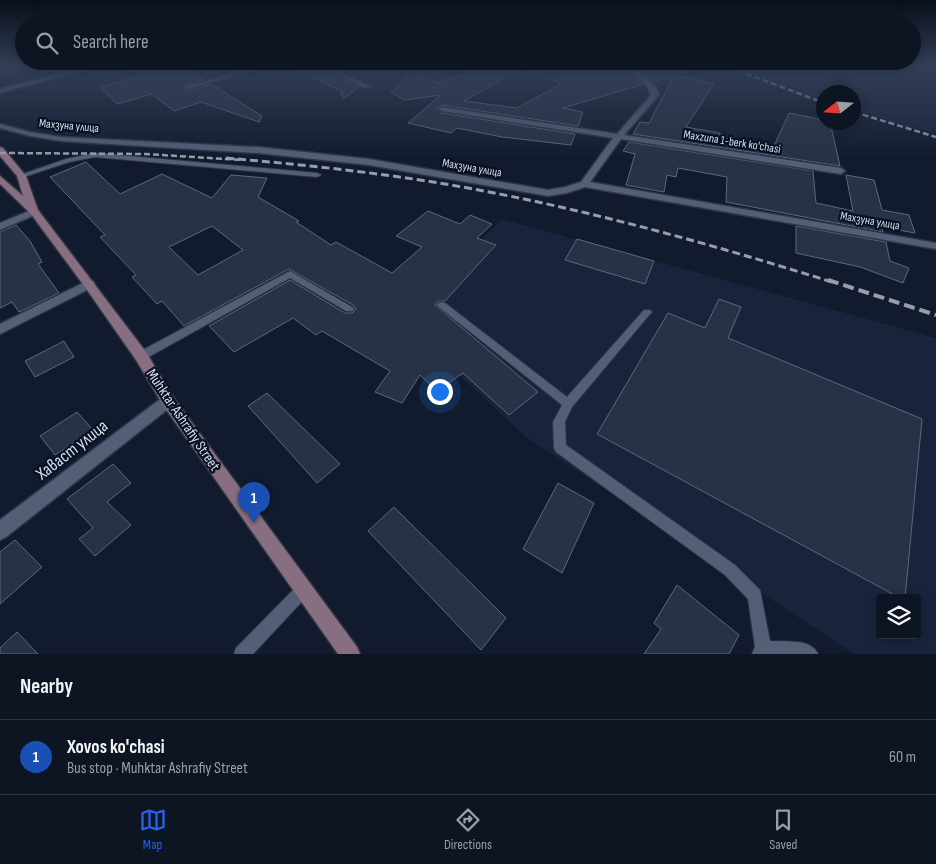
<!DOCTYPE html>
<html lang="en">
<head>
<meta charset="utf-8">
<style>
  body { margin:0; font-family:"Sofia Sans Condensed",sans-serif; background:#1b212f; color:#f1f3f6 }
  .controls { position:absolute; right:15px; bottom:15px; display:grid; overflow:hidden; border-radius:5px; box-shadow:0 2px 12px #0003 }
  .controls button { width:45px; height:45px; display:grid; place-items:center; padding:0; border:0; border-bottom:1px solid #2d3340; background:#0d1422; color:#f1f3f6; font:25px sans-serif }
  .compass { position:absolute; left:816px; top:85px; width:45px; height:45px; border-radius:50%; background:#0d1422; box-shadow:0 2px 12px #0003; rotate:253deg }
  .you { position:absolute; left:439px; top:391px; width:18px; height:18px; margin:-12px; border:4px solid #fff; border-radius:50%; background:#1a73e8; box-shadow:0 0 0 8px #1a73e833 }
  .badge { display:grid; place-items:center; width:32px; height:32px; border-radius:50%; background:#2563eb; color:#fff; font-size:16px; font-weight:700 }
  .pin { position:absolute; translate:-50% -41px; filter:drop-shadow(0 1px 2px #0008) }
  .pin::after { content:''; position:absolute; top:26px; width:18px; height:15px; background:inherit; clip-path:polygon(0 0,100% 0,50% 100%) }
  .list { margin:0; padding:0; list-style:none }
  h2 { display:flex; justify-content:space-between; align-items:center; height:65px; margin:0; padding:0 20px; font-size:21px }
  h2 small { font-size:16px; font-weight:400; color:#9a9ea5 }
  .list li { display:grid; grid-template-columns:32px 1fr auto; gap:15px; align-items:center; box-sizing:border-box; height:75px; padding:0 20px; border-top:1px solid #2d3340 }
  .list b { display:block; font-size:19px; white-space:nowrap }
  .list p { margin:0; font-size:16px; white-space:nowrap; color:#9a9ea5 }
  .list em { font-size:16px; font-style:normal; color:#9a9ea5 }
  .icon { flex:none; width:28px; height:28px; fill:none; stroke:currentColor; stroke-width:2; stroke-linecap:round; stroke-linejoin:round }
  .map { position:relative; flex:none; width:936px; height:654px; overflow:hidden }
  .search { position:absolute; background:#0d1422; box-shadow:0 2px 12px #0003; left:15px; right:15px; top:15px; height:55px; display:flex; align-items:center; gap:12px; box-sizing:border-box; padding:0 18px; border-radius:28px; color:#9a9ea5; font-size:19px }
  .sheet { height:140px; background:#0d1422 }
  nav { display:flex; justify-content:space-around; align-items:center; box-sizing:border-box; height:70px; border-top:1px solid #2d3340; background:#0d1422; font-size:14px; color:#9a9ea5 }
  nav a { display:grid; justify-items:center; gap:2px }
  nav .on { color:#2563eb }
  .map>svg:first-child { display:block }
</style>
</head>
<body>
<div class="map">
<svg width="936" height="654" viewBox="0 0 936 654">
  <rect width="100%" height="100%" fill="#111b2d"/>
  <path fill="#18243c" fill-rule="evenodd" d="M731,67H936V133L903,126L854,110V92H824L823,101Z
    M502,219L936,338V654H854L526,437L400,320ZM880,598H917V635H880Z"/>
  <path fill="#273246" stroke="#5b687f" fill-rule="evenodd" d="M130,67H184L204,80L182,86L183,90L189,91L211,84L262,116L259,122L201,102L174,111L152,94L117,104L100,87L141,76Z
    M292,67H320L359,87L343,99L341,91Z
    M484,67H524L464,101L517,108L561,84L527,67H619L644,84L563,108L583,112L578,126L442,105L436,108L442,113L575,134L571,145L502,137L457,128L451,133L408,123L441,95L404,100L391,92L413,72L438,83Z
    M632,67H687L688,71L677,75L714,84L686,127L720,133V138L774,146L789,113L824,120V122H830L840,166L633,134L640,122L649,123L674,76L653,82L645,73Z
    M629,142L813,171L816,203L853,211L846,175L874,180L882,210L909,215L915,233L882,227L883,232L726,202L727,177L678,168L676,177L667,175L664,192L626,185L635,154L623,151Z
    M86,162L120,194L162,174L212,198L231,175L267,178L258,197L299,221L296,222L331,245L336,242L392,273L422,247L396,236L428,211L460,224L470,215L492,224L477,238L496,245L445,301H438L435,305L538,392L509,415L463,373L437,391L420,375L402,403L375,392L390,371L322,331L316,335L293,318L234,352L209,326L290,280L345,313H352L356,309L353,305L289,269L184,326L162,301L157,304L132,277L136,275L100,237L105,235L50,177ZM212,226L243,250L198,275L169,247Z
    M16,225L30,241L42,262L38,264L59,293L19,312L12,302L0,308V232Z
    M796,226L886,242L890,261L909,268L903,283L860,267L796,253Z
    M577,239L654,261L645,284L565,260Z
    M719,299L741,307L728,338L922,419L905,598H900L597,434L668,313L705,328Z
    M64,341L74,357L35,377L25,361Z
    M267,393L340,464L317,483L248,406Z
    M77,412L93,430L55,455L40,436Z
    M113,464L131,483L107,502L131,525L95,556L79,539L93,528L67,499Z
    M558,483L594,503L562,573L523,549Z
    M394,507L506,618L481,650L368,531Z
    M15,540L42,567L0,604V552Z
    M677,585L739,635L729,654H644L661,629L654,623Z
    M17,632L38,654H0V648Z"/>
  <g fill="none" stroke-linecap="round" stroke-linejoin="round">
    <g stroke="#303544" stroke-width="2">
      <path id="lane" d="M50,67H54L60,77H56Z
        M255,67H263L188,89L183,88Z
        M95,153L317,173L321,175L317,177L95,157L69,162L21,178L17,176L66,159Z
        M290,271L352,307L354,309L352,311H346L290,278L145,359H137L136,356L137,353Z
        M442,302L445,303L567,397L644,310H650L652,312L650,314L572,407L565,422L566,445L735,565L760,590L770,641C785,642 811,638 818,654H752L755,647L748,599L725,575L556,452L554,448L553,422L562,405L439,307L437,305L439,303Z
        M303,583L308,585L310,590L308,595L253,654H234L236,648L298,585Z"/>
    </g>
    <g stroke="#303544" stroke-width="3">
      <path id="street" d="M85,67H95L0,93V89Z
        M322,67H330L371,87L365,88Z
        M621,67C635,66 655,80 659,95L624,135L841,168L845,171L841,174L621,139L590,182L936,243V249L585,187L567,193L548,196L369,165L258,153L61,141L30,136L0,128V124L30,132L61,137L258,147L369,159L548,190L565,187L581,182L613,138L442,111L438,109L442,107L617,134L651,95L645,83Z
        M34,209L37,210V214L0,230V223Z
        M89,280L93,281L95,284L93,287L0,334V324Z
        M168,395L173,397L175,401L173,405L6,537L0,540V520L163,397Z"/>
    </g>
    <g stroke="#303544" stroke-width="3">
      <path id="secondary" d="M0,147L3,148L26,176L38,210L146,352L173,397L357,647L360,654H338L163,405L136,360L85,287L31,214L0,184V176L23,196L17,176L0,156Z"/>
    </g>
    <use href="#lane" fill="#535f76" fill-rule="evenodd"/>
    <use href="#street" fill="#535f76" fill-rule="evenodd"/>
    <use href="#secondary" fill="#876f81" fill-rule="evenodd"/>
    <path stroke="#969ead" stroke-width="2.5" stroke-dasharray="6 3" stroke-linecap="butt" d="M681,67L683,70
      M729,67L824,103
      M854,112L936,137
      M0,153L145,154L242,160"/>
    <path stroke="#969ead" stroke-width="3" stroke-dasharray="8 4" stroke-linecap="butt" d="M226,158C295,164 364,171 433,182C568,204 701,241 832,282"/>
    <path stroke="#969ead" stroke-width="4" stroke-dasharray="11 5" stroke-linecap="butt" d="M828,280L936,315"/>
  </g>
  <linearGradient id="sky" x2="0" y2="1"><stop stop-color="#090f19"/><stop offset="0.42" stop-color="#323f57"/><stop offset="1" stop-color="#323f57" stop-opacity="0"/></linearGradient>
  <rect width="936" height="158" fill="url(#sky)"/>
  <g text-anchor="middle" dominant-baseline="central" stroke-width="4.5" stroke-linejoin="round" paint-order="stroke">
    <g font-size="12" fill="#d8dfec" stroke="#081123">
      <text transform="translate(69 126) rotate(5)">Махзуна улица</text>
      <text transform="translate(732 142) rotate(9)">Maxzuna 1-berk ko'chasi</text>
      <text transform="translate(472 168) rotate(10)">Махзуна улица</text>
      <text transform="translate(870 221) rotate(10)">Махзуна улица</text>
    </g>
    <g font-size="15" fill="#d8dfec" stroke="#081123">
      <text transform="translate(183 420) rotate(56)">Muhktar Ashrafiy Street</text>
    </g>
    <g font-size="18" fill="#d8dfec" stroke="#081123">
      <text transform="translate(72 450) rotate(-38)">Хаваст улица</text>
    </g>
  </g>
</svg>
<div class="controls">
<button><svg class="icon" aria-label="layers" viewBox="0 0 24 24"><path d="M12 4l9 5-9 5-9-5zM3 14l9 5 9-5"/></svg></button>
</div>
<svg class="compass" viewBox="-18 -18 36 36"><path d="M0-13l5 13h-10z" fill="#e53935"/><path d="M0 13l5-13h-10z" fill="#9a9ea5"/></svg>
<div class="you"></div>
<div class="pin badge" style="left:254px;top:523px;background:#1a4fb4">1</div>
<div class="search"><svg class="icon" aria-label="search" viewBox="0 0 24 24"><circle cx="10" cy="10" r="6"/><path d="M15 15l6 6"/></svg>Search here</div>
</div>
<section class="sheet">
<h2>Nearby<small></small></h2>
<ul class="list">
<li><span class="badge" style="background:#1a4fb4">1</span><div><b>Xovos ko'chasi</b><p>Bus stop · Muhktar Ashrafiy Street</p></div><em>60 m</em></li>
</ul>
</section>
<nav>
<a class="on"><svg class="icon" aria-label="map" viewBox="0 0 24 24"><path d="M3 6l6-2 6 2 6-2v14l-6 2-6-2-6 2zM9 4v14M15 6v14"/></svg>Map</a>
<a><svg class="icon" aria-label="directions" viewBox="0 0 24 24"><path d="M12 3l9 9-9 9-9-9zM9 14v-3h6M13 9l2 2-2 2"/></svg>Directions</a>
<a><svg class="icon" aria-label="saved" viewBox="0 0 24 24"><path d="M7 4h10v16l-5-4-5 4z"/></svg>Saved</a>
</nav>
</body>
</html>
